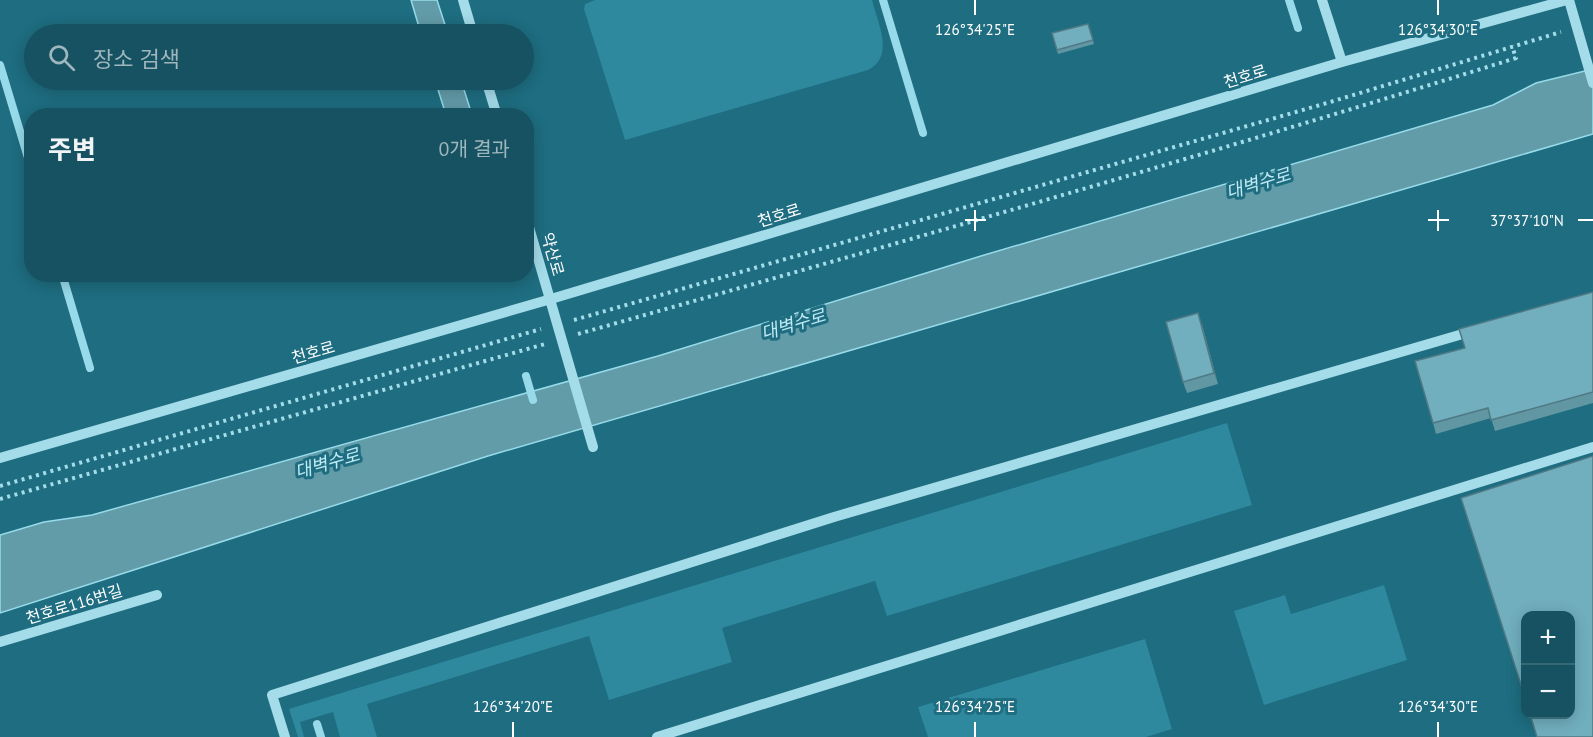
<!DOCTYPE html>
<html lang="ko">
<head>
<meta charset="utf-8">
<style>
  body { margin:0; font-family:"PT Sans","Noto Sans KR",sans-serif; background:#1f5867; color:#f1f3f6 }
  .controls { position:absolute; right:18px; bottom:18px; display:grid; overflow:hidden; border-radius:12px; box-shadow:0 3px 15px #0003 }
  .controls button { width:54px; height:54px; display:grid; place-items:center; padding:0; border:0; border-bottom:2px solid #356976; background:#165261; color:#f1f3f6; font:30px sans-serif }
  .list { margin:0; padding:0; list-style:none }
  h2 { display:flex; justify-content:space-between; align-items:center; height:78px; margin:0; padding:0 24px; font-size:26px }
  h2 small { font-size:20px; font-weight:400; color:#9eb6bd }
  .icon { flex:none; width:33px; height:33px; fill:none; stroke:currentColor; stroke-width:2; stroke-linecap:round; stroke-linejoin:round }
  .map { position:relative; flex:none; width:1593px; height:737px; overflow:hidden }
  .search { position:absolute; background:#165261; box-shadow:0 3px 15px #0003; left:24px; top:24px; width:510px; height:66px; display:flex; align-items:center; gap:15px; box-sizing:border-box; padding:0 21px; border-radius:33px; color:#9eb6bd; font-size:22px }
  .panel { position:absolute; background:#165261; box-shadow:0 3px 15px #0003; left:24px; top:108px; width:510px; height:174px; border-radius:24px }
  .map>svg:first-child { display:block }
</style>
</head>
<body>
<div class="map">
<svg width="1593" height="737" viewBox="0 0 1593 737">
  <rect width="100%" height="100%" fill="#1e6d81"/>
  <path fill="#2e889e" d="M595,0H872C878,24 895,56 868,70L625,140L584,9L585,4Z
    M1227,423L1252,505L887,616L875,581L722,628L732,662L609,700L589,636L367,704L377,737H340L333,712L300,722L304,737H298L289,709Z
    M1384,585L1407,660L1264,705L1234,611L1285,595L1291,614Z
    M1145,639L1172,729L1146,737H928L918,707Z"/>
  <path fill="#639ca9" stroke="#97dbea" stroke-width="1.5" d="M411,0H437L448,34H421Z
    M1593,69V134L488,456L0,613V535L44,522L92,515L658,356L981,256L1493,105L1536,83Z
    M435,80H461L472,115H446Z"/>
  <g fill="none" stroke-linecap="round" stroke-linejoin="round">
    <path stroke="#97dbea" stroke-width="8" d="M883,0L923,133
      M1289,0L1298,28
      M0,65L32,171
      M62,274L90,368
      M526,376L533,400
      M317,724L321,737"/>
    <path stroke="#a4dce9" stroke-width="4" stroke-dasharray="3 4.5" stroke-linecap="butt" d="M574,320L1327,103L1561,32
      M578,334C891,245 1205,156 1516,58L1512,46
      M0,486L541,329
      M0,499L545,344"/>
    <path stroke="#a4dce9" stroke-width="10" d="M463,0L473,34
      M1322,0L1342,62
      M1569,0L1593,83
      M486,80L497,116
      M526,217L593,447
      M0,458L551,299L1342,62L1567,0
      M0,642L157,595
      M285,737L272,695L834,517L1473,331
      M657,737L1593,447"/>
  </g>
  <path fill="#6196a3" d="M1088,24L1094,44L1058,54L1052,33Z
    M1593,292V403L1495,431L1491,418L1436,434L1433,423L1465,348Z
    M1202,324L1218,384L1187,393L1183,382Z"/>
  <path fill="#4f7a85" d="M1198,313L1202,324L1218,384L1214,373Z"/>
  <path fill="#71afbe" stroke="#4f7a85" stroke-width="1.5" d="M1088,24L1093,40L1057,50L1052,33Z
    M1593,292V392L1491,420L1488,408L1433,423L1415,361L1465,348L1459,329Z
    M1198,313L1214,373L1183,382L1166,322Z
    M1593,456V737H1537L1530,714H1570V615H1526V700L1461,498Z"/>
  <path fill="none" stroke="#fff" stroke-width="2" d="M975,0V15M1438,0V15M975,210V231M1438,210V231M965,220H986M1428,220H1449M1578,220H1593M513,722V737M975,722V737M1438,722V737"/>
  <g text-anchor="middle" dominant-baseline="central" stroke-width="6" stroke-linejoin="round" paint-order="stroke">
    <g font-size="16" fill="#fff" stroke="#1e6d81">
      <text transform="translate(1245 76) rotate(-17)">천호로</text>
      <text transform="translate(779 215) rotate(-17)">천호로</text>
      <text transform="translate(553 254) rotate(74)">약산로</text>
      <text transform="translate(313 352) rotate(-16)">천호로</text>
      <text transform="translate(74 604) rotate(-17)">천호로116번길</text>
    </g>
    <g font-size="18" font-style="italic" fill="#bfe9f3" stroke="#1e6d81">
      <text transform="translate(1258 183) rotate(-17)">대벽수로</text>
      <text transform="translate(793 324) rotate(-17)">대벽수로</text>
      <text transform="translate(327 463) rotate(-16)">대벽수로</text>
    </g>
  </g>
  <g font-size="15" text-anchor="middle" fill="#fff" stroke="#1e6d81" stroke-width="6" stroke-linejoin="round" paint-order="stroke">
    <text x="975" y="35">126°34'25"E</text>
    <text x="1438" y="35">126°34'30"E</text>
    <text x="1527" y="226">37°37'10"N</text>
    <text x="513" y="712">126°34'20"E</text>
    <text x="975" y="712">126°34'25"E</text>
    <text x="1438" y="712">126°34'30"E</text>
  </g>
</svg>
<div class="controls">
<button>+</button>
<button>−</button>
</div>
<div class="search"><svg class="icon" aria-label="search" viewBox="0 0 24 24"><circle cx="10" cy="10" r="6"/><path d="M15 15l6 6"/></svg>장소 검색</div>
<section class="panel">
<h2>주변<small>0개 결과</small></h2>
<ul class="list">
</ul>
</section>
</div>
</body>
</html>
